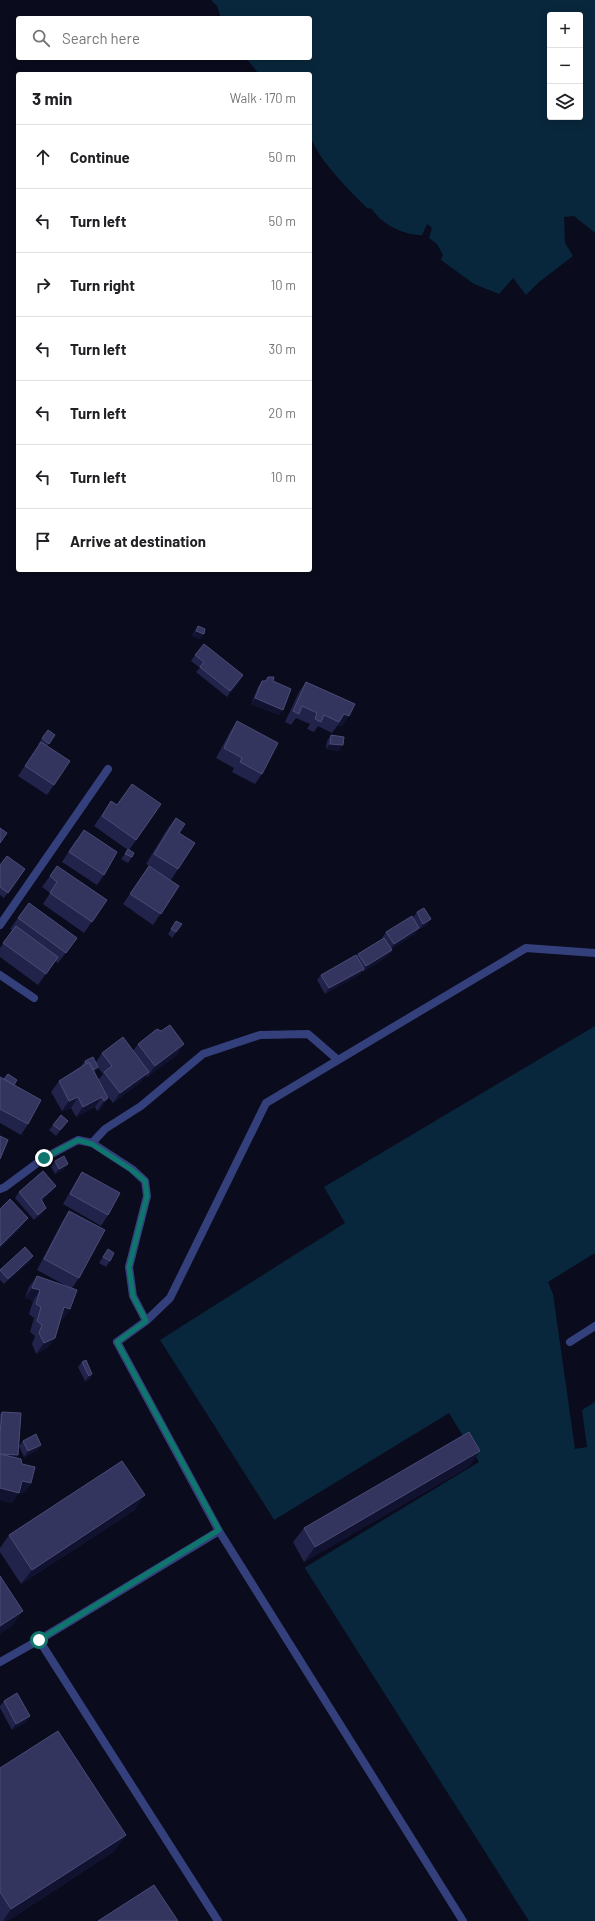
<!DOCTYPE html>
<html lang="en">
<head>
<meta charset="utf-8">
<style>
  body { margin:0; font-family:Barlow,sans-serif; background:#f6f6f6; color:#202124 }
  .controls { position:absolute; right:12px; top:12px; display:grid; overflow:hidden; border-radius:4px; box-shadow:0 2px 10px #0003 }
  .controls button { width:36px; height:36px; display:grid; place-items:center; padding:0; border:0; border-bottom:1px solid #e0e0e0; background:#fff; color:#202124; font:20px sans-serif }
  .stop { position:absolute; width:12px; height:12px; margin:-9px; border:3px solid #0f766e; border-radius:50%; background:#fff }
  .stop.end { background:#0f766e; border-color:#fff; box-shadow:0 1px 4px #0008 }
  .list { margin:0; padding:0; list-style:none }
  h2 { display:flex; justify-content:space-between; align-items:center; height:52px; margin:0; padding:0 16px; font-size:17px }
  h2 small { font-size:13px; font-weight:400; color:#757577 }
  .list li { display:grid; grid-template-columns:26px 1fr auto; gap:12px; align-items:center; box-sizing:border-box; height:64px; padding:0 16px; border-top:1px solid #e0e0e0 }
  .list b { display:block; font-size:15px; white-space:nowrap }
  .list em { font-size:13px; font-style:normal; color:#757577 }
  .icon { flex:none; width:22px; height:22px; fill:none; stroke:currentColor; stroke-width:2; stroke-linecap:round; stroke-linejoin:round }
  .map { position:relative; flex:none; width:595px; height:1921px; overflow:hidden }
  .search { position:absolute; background:#fff; box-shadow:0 2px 10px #0003; left:16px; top:16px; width:296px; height:44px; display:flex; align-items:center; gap:10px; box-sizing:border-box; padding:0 14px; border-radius:4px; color:#757577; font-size:15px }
  .panel { position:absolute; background:#fff; box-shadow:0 2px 10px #0003; left:16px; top:72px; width:296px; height:500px; border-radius:4px }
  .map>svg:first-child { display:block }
</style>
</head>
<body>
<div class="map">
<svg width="595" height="1921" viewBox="0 0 595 1921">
  <rect width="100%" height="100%" fill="#0a0b1c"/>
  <path fill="#09273c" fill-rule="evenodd" d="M211,0H595V233L574,216L564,217L565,243L573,256L539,282L526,295L513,278L499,294L474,284L441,260L443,255L437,244L429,238L432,228L427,224L422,235C404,235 382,225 372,209L367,208C351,192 313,155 310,133C308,114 310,93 310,74H259L246,58H310V18H221L217,6ZM550,15H580V117H550Z
    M595,1026V1253L548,1282L553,1294L575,1449L587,1447L582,1410L595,1402V1921H529L160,1340L345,1223L324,1187Z"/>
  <path fill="#0a0b1c" d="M449,1413L479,1462L304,1568L274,1520Z"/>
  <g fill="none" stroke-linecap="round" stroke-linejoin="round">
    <path stroke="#34407c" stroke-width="8" d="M117,1342L219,1531L463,1921
      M218,1921L39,1640L219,1531"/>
    <path stroke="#34407c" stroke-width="8" d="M0,925L108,769
      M0,975L34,998
      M92,1143L105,1129L141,1106L203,1054L260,1035L308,1034L338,1060
      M0,1189L5,1187L44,1158L78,1140L92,1143L132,1169L145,1181L147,1196L129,1267L133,1296L146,1321
      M117,1342L146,1321L170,1298L266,1103L526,948L595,953
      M570,1342L595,1326
      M0,1662L39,1640"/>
  </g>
  <path fill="#22234b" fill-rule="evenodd" d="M198,626L204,634L200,639L192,636L194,632Z
    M195,655L240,681L227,697L196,672L200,668L191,661Z
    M268,677L273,681L279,715L251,704L258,687L262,681H265Z
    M306,682L355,704L342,726L338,725L332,733L318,726L314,732L307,729L310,724L296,718L291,725L285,722L299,692Z
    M237,721L262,774L255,784L232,772L234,768L216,758L230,732Z
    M48,730L55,735L47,746L54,785L47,795L18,776L39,745L38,744Z
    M331,735L339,751L326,749L327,741Z
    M111,801L117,805L161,804L129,850L132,857L128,863L121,859L128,850L94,826Z
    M176,818L178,869L171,880L150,867L179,886L153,925L123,904L149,866L146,864L168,828Z
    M76,840L104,875L97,885L62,862Z
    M0,865L25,869L4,898L0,895Z
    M57,866L107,900L84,933L43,904L50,893L42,887Z
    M29,903L77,938L58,963L55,961L38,985L0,957V948L12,930L10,929Z
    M417,912L427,925L420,929L419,928L415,934L391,949L392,950L388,956L363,972L362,971L360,974L325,994L317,980L321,975L357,955L358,954L383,939L382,938L386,932L413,918Z
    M176,921L182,924L172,938L168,934Z
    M138,1044L177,1055L147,1077L146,1075L141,1082L113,1103L105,1093L108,1098L100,1109L97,1111L95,1107L76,1117L71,1108L62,1111L51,1092L59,1081L81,1067V1066L85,1061L96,1062L102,1053L133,1051ZM98,1068L103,1074L98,1080L94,1073Z
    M0,1077L14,1085L28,1124L21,1135L0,1123Z
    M53,1125L64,1127L56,1136L49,1130Z
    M55,1161L68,1164L64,1169L55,1174L51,1167Z
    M82,1172L108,1215L101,1226L63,1204L75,1183Z
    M56,1186L52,1191L42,1200V1214L34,1220L15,1198L19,1192Z
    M69,1211L79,1278L72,1288L70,1309L63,1319H61L55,1338L47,1348L36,1354L32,1344L35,1336L30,1332L34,1318L29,1314L33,1301L25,1298L29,1287L37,1276L68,1287L37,1270L62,1222Z
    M108,1249L110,1261L106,1267L99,1263Z
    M33,1256L29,1262L4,1284L0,1280V1270Z
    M82,1362L92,1374L89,1380L85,1381L78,1367Z
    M2,1412L16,1458L22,1464L31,1483L24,1493L19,1492L12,1503L0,1500V1414Z
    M23,1441L38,1450L24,1457L19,1446Z
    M470,1466L304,1562L293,1542L304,1528Z
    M135,1510L21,1584L0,1552V1548L9,1535Z
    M4,1701L26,1722L12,1730L0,1708V1706Z
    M0,1768L126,1835L113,1852L8,1921H0Z"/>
  <path fill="#111230" d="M196,631L204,634L200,639L192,636Z
    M243,675L240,681L227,697L230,691Z
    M255,698L283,710L279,715L251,704Z
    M344,714L349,716L342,726L338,725Z
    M330,744L343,745L339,751L326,749Z
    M431,919L427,925L420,929L423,924Z
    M419,928L415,934L390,950L394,944Z
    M392,950L388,956L363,972L366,966Z
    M364,969L360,974L325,994L329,988Z
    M184,1044L177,1055L147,1077L155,1066Z
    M98,1067L94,1073L90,1071Z
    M149,1072L141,1082L113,1103L120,1093Z
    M78,1097L71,1108L62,1111L69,1101Z
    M102,1097L95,1107L76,1117L83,1107Z
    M108,1098L100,1109L97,1111L104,1101Z
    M68,1121L64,1127L56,1136L60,1130Z
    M68,1164L64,1169L55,1174L59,1169Z
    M56,1186L52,1191L37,1204L41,1199Z
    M46,1208L42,1214L34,1220L38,1215Z
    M28,1218L21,1228L0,1249V1246Z
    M33,1256L29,1262L4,1284L8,1279Z
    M32,1288L40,1290L33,1301L25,1298Z
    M64,1307L70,1309L63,1319L57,1318Z
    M55,1338L47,1348L36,1354L44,1343Z
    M92,1374L89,1380L85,1381L89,1376Z
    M41,1445L38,1450L24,1457L28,1451Z
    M480,1451L470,1466L304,1562L315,1547Z
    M0,1454L18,1455L14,1460H0Z
    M22,1481L31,1483L24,1493L15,1491Z
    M0,1488L19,1493L12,1503L0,1500Z
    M145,1495L135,1510L21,1584L32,1570Z
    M23,1611L12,1626L0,1634V1626Z
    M30,1716L26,1722L12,1730L16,1724Z
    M126,1835L113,1852L8,1921H3L11,1909Z"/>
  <path fill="#34355e" stroke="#4a4c77" d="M198,626L205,629L204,634L196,631Z
    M204,644L243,675L230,691L200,667L204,662L195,655Z
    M268,677H274L273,681L291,689L283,710L255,698L262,681H266Z
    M306,682L355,704L349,716L344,714L339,722L324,715L321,722L315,719L317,713L302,706L299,714L293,711Z
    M237,721L278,743L262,774L240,762L242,758L224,748Z
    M48,730L55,735L49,744L42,738Z
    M331,735L344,737L343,745L330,744Z
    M41,742L70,761L54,785L25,766Z
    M132,784L161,804L136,840L102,816L111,801L117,805Z
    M176,818L185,824L179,833L195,843L178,869L154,854Z
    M0,828L7,833L0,843Z
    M84,830L117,852L104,875L69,852Z
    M128,849L134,853L132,857L125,854Z
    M7,856L25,869L8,893L0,887V865Z
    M57,866L107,900L92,922L50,893L57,882L50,876Z
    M149,866L179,886L161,914L130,894Z
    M29,903L77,938L66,953L18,918Z
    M424,908L431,919L423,924L417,912Z
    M412,916L419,928L394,944L386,932Z
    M176,921L182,924L176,932L171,929Z
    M16,926L58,957L46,974L3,943Z
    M384,938L392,950L366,966L358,954Z
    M356,955L364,969L329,988L321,975Z
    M170,1025L184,1044L155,1066L138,1044L157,1029L161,1031Z
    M123,1037L149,1072L120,1093L104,1072L112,1066L102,1053Z
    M93,1057L98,1067L93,1070L89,1062L86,1064L85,1061Z
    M89,1062L108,1098L104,1101L102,1097L83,1107L78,1097L69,1101L59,1081Z
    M8,1074L17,1080L14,1085L4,1079Z
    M0,1077L41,1100L28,1124L0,1109Z
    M61,1115L68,1121L60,1130L53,1125Z
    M0,1136L8,1140L0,1159Z
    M64,1156L68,1164L59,1169L55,1161Z
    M43,1171L56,1186L41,1199L46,1208L38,1215L19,1192Z
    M82,1172L120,1193L108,1215L70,1194Z
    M10,1199L28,1218L0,1246V1209Z
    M69,1211L105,1230L79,1278L44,1259Z
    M25,1247L33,1256L8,1279L0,1270Z
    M108,1249L114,1253L110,1261L103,1257Z
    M37,1276L77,1290L70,1309L64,1307L55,1338L44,1343L39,1333L42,1325L37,1321L41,1307L36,1304L40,1290L32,1288Z
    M86,1360L92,1374L89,1376L82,1362Z
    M2,1412L21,1413L18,1455L0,1454V1433Z
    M469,1432L480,1451L315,1547L304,1528Z
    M36,1434L41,1445L28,1451L23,1441Z
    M0,1454L21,1459L22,1464L35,1467L31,1483L22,1481L19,1493L0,1488Z
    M122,1461L145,1495L32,1570L9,1535Z
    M0,1576L23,1611L0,1626Z
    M17,1693L30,1716L16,1724L4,1701Z
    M58,1731L126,1835L11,1909L0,1892V1768Z
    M154,1885L178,1921H98Z"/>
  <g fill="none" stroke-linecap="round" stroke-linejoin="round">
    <path stroke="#0f766e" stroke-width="5" d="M39,1640L219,1530L117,1342L146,1321L133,1296L129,1267L147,1196L145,1181L132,1170L92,1144L78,1140L44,1158"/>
  </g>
</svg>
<div class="controls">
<button>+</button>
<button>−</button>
<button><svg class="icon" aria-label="layers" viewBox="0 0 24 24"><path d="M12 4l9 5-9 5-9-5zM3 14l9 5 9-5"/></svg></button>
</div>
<div class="stop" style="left:39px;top:1640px"></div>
<div class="stop end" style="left:44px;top:1158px"></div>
<div class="search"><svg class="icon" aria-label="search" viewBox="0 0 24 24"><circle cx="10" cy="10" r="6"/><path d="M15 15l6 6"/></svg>Search here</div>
<section class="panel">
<h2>3 min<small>Walk · 170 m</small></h2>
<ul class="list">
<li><svg class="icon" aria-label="ahead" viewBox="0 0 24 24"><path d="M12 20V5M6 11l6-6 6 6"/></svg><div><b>Continue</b></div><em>50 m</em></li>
<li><svg class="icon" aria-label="left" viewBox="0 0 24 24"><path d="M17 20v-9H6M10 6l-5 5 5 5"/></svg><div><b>Turn left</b></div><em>50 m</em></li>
<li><svg class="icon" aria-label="right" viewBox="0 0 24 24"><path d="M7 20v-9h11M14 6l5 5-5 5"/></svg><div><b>Turn right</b></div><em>10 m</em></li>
<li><svg class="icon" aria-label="left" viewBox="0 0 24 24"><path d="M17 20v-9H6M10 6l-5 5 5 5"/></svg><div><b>Turn left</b></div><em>30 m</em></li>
<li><svg class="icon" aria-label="left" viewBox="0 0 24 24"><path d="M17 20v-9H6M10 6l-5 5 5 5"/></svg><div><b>Turn left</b></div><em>20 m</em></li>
<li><svg class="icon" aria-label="left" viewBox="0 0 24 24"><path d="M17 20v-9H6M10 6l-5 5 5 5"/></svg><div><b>Turn left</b></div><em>10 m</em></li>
<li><svg class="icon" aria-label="arrive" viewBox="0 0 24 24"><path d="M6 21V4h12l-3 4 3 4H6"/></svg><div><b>Arrive at destination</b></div></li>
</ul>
</section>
</div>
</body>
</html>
